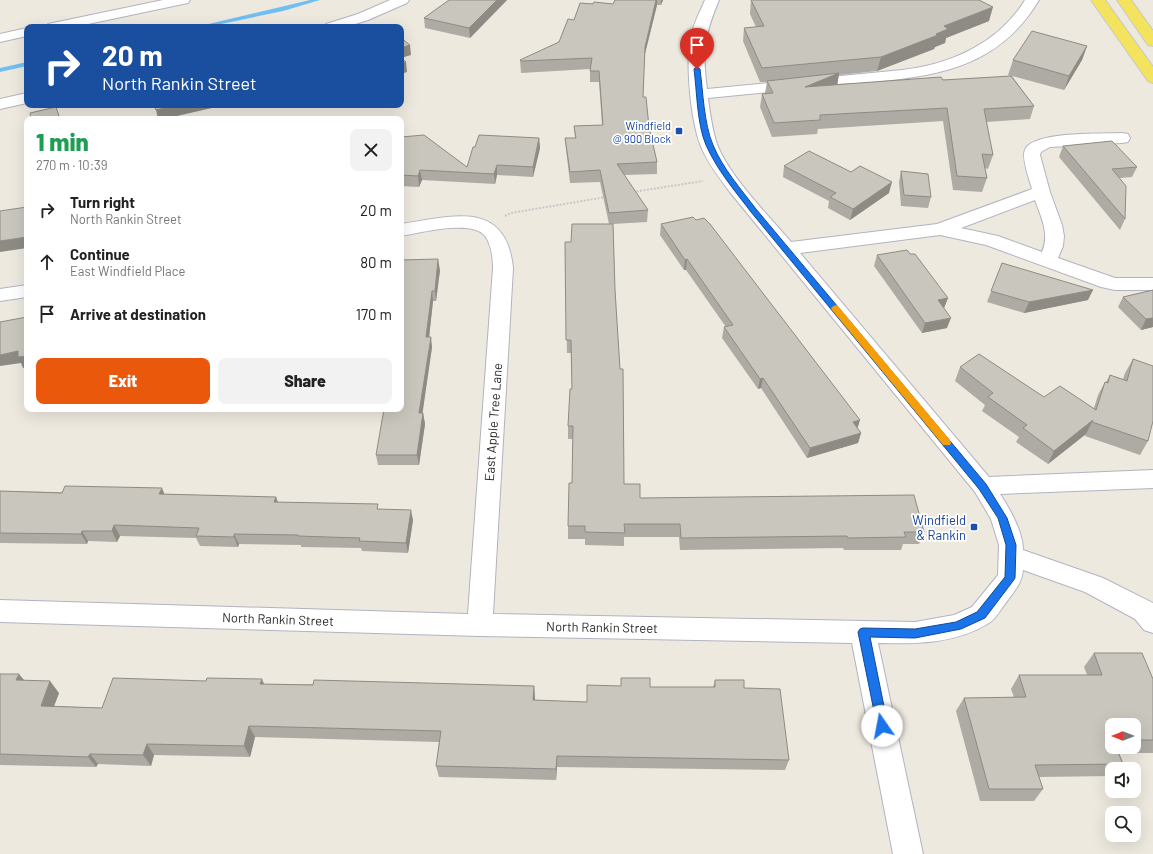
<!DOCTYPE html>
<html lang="en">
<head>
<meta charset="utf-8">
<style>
	:root { --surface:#fff; --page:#f2f2f2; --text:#222; --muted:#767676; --accent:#ea580c }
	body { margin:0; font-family:Barlow,sans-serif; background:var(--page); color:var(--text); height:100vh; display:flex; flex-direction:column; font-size:15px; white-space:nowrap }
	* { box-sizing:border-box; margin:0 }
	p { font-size:13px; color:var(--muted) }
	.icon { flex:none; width:22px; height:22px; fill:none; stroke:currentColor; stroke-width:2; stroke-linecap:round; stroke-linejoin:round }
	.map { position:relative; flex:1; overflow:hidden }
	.drawer { position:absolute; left:24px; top:116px; width:380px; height:296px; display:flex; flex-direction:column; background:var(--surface); border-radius:8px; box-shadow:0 4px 16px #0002 }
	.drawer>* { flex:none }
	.hud { position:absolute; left:24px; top:24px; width:380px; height:84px; border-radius:8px; box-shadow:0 4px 16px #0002; background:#1a4fa0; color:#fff; overflow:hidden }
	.needle { width:26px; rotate:270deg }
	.fabs { position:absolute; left:1105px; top:718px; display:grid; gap:8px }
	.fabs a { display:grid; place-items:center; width:36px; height:36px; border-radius:8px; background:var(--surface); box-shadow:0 4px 16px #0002; font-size:20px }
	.pin { position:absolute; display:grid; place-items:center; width:34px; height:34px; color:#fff; margin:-41px -17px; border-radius:50% 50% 50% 0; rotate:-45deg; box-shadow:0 0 4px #0007 }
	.pin .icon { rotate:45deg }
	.me { position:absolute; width:44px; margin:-22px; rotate:348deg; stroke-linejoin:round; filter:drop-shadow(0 0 3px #0008) }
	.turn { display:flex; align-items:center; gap:14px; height:84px; padding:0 12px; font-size:18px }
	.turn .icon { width:52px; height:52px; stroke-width:2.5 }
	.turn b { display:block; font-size:28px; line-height:34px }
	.round { display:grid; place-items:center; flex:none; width:42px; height:42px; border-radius:8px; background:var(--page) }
	.head { display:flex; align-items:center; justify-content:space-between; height:68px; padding:0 12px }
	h1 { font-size:24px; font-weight:800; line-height:30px; color:#1e9e55 }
	.button { display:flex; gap:8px; margin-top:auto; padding:8px 12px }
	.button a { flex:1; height:46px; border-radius:8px; background:var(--accent); color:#fff; font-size:16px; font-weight:800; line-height:46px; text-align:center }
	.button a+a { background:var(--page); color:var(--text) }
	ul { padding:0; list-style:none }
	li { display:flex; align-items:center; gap:12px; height:52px; padding:0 12px }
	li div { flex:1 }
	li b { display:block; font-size:15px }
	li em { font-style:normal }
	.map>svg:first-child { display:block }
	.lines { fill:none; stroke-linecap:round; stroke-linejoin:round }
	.stream { fill:#70bff2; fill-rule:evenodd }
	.minor-casing { stroke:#b2b3c0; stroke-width:2 }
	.major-casing { stroke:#c8c8c8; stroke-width:2 }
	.path { stroke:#c8c8c8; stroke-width:2; stroke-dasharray:2 1.5; stroke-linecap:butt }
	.minor { fill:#fff; fill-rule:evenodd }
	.major { fill:#f4e45d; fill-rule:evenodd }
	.wall { fill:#adaba3; fill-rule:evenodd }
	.shaded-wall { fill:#8d8b84 }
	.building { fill:#c9c7bd; stroke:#8d8b84 }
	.route { fill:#1a73e8; stroke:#114b97 }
	.slow { fill:#f59e0b }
	.transit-dot { fill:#1a4fb4; stroke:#fff; stroke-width:1.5 }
	.labels { text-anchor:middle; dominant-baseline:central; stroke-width:3.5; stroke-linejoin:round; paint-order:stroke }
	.far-transit-label { font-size:11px; fill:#164399; stroke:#fff; text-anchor:end }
	.street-label { font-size:13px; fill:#2c2c2c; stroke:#fff }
	.transit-label { font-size:13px; fill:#164399; stroke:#fff; text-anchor:end }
</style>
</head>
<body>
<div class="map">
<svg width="1153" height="854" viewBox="0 0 1153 854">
	<rect width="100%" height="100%" fill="#eee9df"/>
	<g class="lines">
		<g class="stream">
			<polygon points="310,0 320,0 283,11 207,27 196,27"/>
			<polygon points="27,62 27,66 0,72 0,68"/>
		</g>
		<g class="minor-casing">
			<g id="minor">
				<polygon points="163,0 190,0 188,3 183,4 74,27 46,27 48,24 53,23"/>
				<polygon points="390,0 409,0 407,3 368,20 346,27 324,27 326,24 358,14"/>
				<path d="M 705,0 L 719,0 C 704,36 702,50 707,89 L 902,70 C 950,65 999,43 1025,0 L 1039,0 C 993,77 920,77 840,85 C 796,89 752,94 708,98 C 710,113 712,129 717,144 C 729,176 769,216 791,242 L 937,224 L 1032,189 C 1030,181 1021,158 1025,150 C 1032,131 1103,134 1122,133 L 1128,134 L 1130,138 L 1128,142 L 1122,143 L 1050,147 L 1041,152 L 1040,155 L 1050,192 L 1062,225 L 1064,236 L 1063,246 L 1058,258 L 1115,278 L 1153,278 L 1153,290 L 1115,290 L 1101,287 L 986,245 L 940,235 L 800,253 L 989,477 L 1153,470 L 1153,488 L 1000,494 C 1010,509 1023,532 1023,550 L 1103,578 L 1153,603 L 1153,633 L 1144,630 L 1135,619 L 1085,592 L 1023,570 C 1022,583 1015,590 1008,600 C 1002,607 996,619 989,623 C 956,644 915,644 878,643 L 923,854 L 893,854 L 852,643 L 480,636 L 0,622 L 0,600 L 468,614 L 493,268 C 493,258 491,244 485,236 C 472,219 420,233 401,236 L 401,224 C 450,217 506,198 513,268 L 493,614 L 915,622 L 954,615 L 972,607 L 998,575 L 999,545 L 991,519 L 975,492 L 729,191 C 719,177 706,161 700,144 C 691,119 685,63 691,37 C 693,24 700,12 705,0 ZM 1035,200 C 1041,217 1050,234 1042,252 L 998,236 L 961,228 Z"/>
				<polygon points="27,28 27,36 0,42 0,34"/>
				<polygon points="27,93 27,103 0,109 0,99"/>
				<polygon points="27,285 27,297 0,301 0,289"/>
			</g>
		</g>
		<g class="major-casing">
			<g id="major">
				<polygon points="1091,0 1105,0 1153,67 1153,83 1148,81"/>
				<polygon points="1117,0 1131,0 1153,31 1153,46 1148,45"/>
			</g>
		</g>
		<g class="path">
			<polyline points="633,192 703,181"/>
			<polyline points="505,216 511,213 606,197"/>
		</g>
		<use href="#minor" class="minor"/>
		<use href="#major" class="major"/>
	</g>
	<g class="wall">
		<polygon points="449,0 507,0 470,38 425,28 424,18"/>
		<polygon points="615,0 663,0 661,5 657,5 644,57 643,97 657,162 657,174 624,175 648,210 647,222 613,224 615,290 624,484 640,498 924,532 919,544 903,544 901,550 844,550 843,548 680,550 679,537 624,537 624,546 585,545 585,539 568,539 568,526 572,483 573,439 568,439 568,426 572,389 571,353 567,353 565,242 571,242 609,224 600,182 570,183 566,149 565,138 575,138 574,126 602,125 599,82 590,82 590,69 521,73 520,60 559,42 574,20 593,4 613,4"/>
		<polygon points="751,0 989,21 946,38 945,43 935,47 934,49 877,71 839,75 837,84 943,80 1011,76 1008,75 1013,60 1087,46 1082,60 1064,90 1012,76 1034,106 1030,119 986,122 993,155 988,169 985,168 987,178 982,192 953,190 943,121 818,129 817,134 772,137 760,107 762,94 765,93 767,82 760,82 743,41 744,28 756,27 750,14"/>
		<polygon points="401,137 467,167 475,147 539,138 540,148 533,177 497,175 495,184 422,180 419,187 401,186"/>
		<polygon points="1063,146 1137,167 1132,177 1120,178 1125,219 1120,230 1059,157"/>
		<polygon points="784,166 889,193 850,220 828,208 829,201 783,177"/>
		<polygon points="901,171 931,197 928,208 901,206 899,182"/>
		<polygon points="661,224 857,428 861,433 858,443 807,458 761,388 758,389 722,338 724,327 726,327 686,270 684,270 660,235"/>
		<polygon points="910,254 948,298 944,308 947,328 922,333 874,266 877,255"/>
		<polygon points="401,260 440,270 436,301 433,301 429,337 432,347 422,413 423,413 425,424 419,465 378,465 376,455 401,409"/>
		<polygon points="1002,263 1088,300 1024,313 987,302"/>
		<polygon points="1153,290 1153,327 1141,330 1118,307 1123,297"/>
		<polygon points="1133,359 1148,441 1140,455 1085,436 1086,434 1048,464 1016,442 1019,437 982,411 985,405 955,381 960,367 1044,397 1094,408 1098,395 1105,382 1106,382 1110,375 1123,379 1125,373"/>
		<polygon points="0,491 165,494 276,497 278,502 379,509 413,520 408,553 362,551 361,548 301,547 301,545 239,544 238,547 200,546 196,538 120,536 117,542 88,541 87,544 0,543"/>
		<path d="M 1094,653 L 1153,679 L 1153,753 L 1119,753 L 1123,764 L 1118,769 L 1112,769 L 1112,776 L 1039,777 L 1043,789 L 1034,801 L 980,801 L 956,711 L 964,698 L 1014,697 L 1011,689 L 1019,675 L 1087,675 L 1084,667 ZM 1112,725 L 1134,725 L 1134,747 L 1112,747 Z"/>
		<polygon points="0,674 24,680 59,693 54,706 102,708 264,684 534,686 535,700 587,702 650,687 713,687 715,680 744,688 789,760 785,770 557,767 556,780 439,777 436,766 439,742 255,737 250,757 154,755 151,766 98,764 96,767 0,765"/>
	</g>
	<g class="shaded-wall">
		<polygon points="497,0 507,0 470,38 469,28"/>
		<polygon points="656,0 657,0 657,5 644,58 645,47"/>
		<polygon points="661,0 663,0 661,5"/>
		<polygon points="993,7 989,21 946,38 945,43 935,47 934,49 877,71 881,57 936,34 944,26"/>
		<polygon points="410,45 411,55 401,58 401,48"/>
		<polygon points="1087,46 1082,60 1064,90 1069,76"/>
		<polygon points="406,62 407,72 401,74 401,64"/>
		<polygon points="839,73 837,87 805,87"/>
		<polygon points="178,105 225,105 164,119 158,119 156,110"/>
		<polygon points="539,138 540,148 533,177 533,167"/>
		<polygon points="497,165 497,175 495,184 494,174"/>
		<polygon points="420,170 422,180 419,187 418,176"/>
		<polygon points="892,182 889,193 850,220 853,209"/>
		<polygon points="27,237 27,248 0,252 0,241"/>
		<polygon points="438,259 440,270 436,301 435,291"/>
		<polygon points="687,259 686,270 684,270 685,260"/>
		<polygon points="1093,290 1088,300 1024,313 1029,302"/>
		<polygon points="432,291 433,301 428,347 426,337"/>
		<polygon points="948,298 944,308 938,300"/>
		<polygon points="951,318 947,328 922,333 925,323"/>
		<polygon points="1153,318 1153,327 1141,330 1146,319"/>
		<polygon points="431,337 432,347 421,424 419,413"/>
		<polygon points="18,351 27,356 27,367 23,368 21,363 0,366 0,355"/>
		<polygon points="763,378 761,388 758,389 760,379"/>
		<polygon points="423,413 425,424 419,465 417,455"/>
		<polygon points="860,420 857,430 853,422"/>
		<polygon points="1093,420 1086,434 1048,464 1054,451"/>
		<polygon points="861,433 858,443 807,458 810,448"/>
		<polygon points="162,488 166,498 159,494"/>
		<polygon points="276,497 279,507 274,502"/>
		<polygon points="411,510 413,520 408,553 406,543"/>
		<polygon points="114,525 120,536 117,542 112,531"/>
		<polygon points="82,531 88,541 87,544 81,534"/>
		<polygon points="234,534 239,544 238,547 234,537"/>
		<polygon points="19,674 29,686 16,680"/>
		<polygon points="262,679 267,691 260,684"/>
		<polygon points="50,681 59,693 50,717 41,706"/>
		<polygon points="534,686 535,698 534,712 533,700"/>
		<polygon points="249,726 255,737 250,757 244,746"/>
		<polygon points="147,744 154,755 151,766 143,755"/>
		<polygon points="90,754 98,764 96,767 88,757"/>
		<polygon points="557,756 557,767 556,780 556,769"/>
	</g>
	<g class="building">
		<polygon points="449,0 497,0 469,28 424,18"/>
		<polygon points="615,0 656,0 645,47 643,97 646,97 649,127 657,162 617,164 648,210 609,213 600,170 570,172 565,138 576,138 574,126 603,125 599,71 590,71 592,58 521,61 520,60 559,42 568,19 574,20 580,3 593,4 594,2 613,4"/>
		<polygon points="751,0 979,0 993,7 944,26 948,29 936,34 938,35 881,57 762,68 744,28 764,26"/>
		<polygon points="1032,31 1087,46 1069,76 1013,60"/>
		<polygon points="401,38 410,45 401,48"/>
		<polygon points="401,58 406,62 401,64"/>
		<polygon points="839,73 805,87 941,77 943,80 1011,76 1034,106 984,109 993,155 982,154 987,178 957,176 947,108 820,115 820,120 774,123 762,94 773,93 767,81"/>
		<polygon points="154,105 178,105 156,110"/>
		<polygon points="56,107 60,119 31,119 30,113"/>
		<polygon points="424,135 467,167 473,147 475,147 479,135 539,138 533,167 497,165 494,174 420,170 418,176 401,175 401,137"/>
		<polygon points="1112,141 1137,167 1112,169 1126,186 1125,219 1063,146"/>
		<polygon points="809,151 851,172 860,166 892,182 853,209 830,197 836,193 784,166"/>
		<polygon points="901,171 928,174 931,197 904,195"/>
		<polygon points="27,207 27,237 0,241 0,211"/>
		<polygon points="693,217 696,220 704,218 710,224 860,420 853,422 861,433 810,448 763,378 760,379 724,327 733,325 687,259 685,260 661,224"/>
		<polygon points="572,224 613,224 615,290 620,369 623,369 624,484 640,484 640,498 914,495 924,532 904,532 906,537 848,538 847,536 681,538 680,524 624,524 625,533 585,532 585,526 568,526 569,483 572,483 573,426 568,426 570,389 572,389 571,340 566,340 565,242 571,242"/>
		<polygon points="907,250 910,254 915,254 948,298 938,300 951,318 925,323 877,255"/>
		<polygon points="438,259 435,291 432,291 426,337 431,337 419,413 423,413 417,455 376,455 384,409 401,409 401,260"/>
		<polygon points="1002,263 1093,290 1029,302 991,291"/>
		<polygon points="1153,290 1153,318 1146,319 1123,297"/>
		<polygon points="27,317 27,356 18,357 18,351 0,355 0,322"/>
		<polygon points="979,354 1044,397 1060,386 1096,410 1105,382 1108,383 1110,375 1127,381 1133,359 1153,366 1153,421 1148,441 1092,422 1093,420 1054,451 1023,428 1027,425 988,397 993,393 960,367"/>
		<polygon points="65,486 162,488 159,494 276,497 274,502 378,504 377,509 411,510 406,543 359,541 360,538 298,536 298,535 234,534 234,537 196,536 199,528 114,525 112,531 82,531 81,534 0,533 0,491 62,493"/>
		<polygon points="1094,653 1142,653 1153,679 1153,740 1134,740 1134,725 1112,725 1112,747 1116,747 1123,764 1035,765 1043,789 989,789 964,698 1026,697 1019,675 1102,675"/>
		<polygon points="0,674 19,674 16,680 50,681 41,706 102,708 113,678 206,681 207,678 262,679 260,684 313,685 314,680 534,686 533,700 587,702 587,685 621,686 621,678 650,678 650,687 715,687 715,680 744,680 744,688 780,689 789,760 557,756 556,769 436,766 441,731 249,726 244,746 147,744 143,755 90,754 88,757 0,754"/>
	</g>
	<path class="route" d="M 697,67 L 700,69 C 703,92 704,124 713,145 C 723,169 741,189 756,209 L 986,484 L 1007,518 L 1016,545 L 1015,578 L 1013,581 L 985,618 L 961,629 L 915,638 L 870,637 L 888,726 L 886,730 L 882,731 L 878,730 L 877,726 L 858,632 L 860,629 L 863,628 L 915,629 L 956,622 L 977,612 L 1005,577 L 1006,545 L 998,518 L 979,489 L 751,212 C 735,191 717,170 706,145 C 697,124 697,92 694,69 Z"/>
	<polygon class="slow" points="835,305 838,306 950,440 951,443 950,445 943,445 832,310 831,308"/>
	<g class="transit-dot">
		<rect x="675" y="127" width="8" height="8" rx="2"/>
		<rect x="970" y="523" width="8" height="8" rx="2"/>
	</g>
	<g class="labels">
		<g class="far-transit-label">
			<text x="671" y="125">Windfield<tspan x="671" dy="13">@ 900 Block</tspan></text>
		</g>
		<g class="street-label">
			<text transform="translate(493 422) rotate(-86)">East Apple Tree Lane</text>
			<text transform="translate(278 619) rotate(2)">North Rankin Street</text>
			<text transform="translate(602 627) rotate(1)">North Rankin Street</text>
		</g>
		<g class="transit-label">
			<text x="966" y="520">Windfield<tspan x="966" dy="15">&amp; Rankin</tspan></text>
		</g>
	</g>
</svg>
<div class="fabs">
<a><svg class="needle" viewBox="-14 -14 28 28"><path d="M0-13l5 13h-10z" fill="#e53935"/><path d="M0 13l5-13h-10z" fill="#767676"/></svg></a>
<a><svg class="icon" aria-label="sound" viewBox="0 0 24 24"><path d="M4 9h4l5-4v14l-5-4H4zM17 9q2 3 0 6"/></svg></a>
<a><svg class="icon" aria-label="search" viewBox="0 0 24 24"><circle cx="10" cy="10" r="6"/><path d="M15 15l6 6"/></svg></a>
</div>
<div class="pin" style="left:697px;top:69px;background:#d93025"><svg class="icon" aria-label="arrive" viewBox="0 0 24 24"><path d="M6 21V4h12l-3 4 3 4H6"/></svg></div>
<svg class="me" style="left:882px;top:726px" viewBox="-20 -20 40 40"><circle r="19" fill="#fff"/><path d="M0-13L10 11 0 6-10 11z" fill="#1a73e8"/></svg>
<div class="hud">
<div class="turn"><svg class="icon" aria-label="right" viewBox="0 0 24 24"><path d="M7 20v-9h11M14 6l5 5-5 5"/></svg><div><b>20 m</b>North Rankin Street</div></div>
</div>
<section class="drawer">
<div class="head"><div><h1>1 min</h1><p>270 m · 10:39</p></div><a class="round"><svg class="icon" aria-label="close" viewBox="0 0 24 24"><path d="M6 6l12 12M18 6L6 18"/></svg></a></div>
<ul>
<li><svg class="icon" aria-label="right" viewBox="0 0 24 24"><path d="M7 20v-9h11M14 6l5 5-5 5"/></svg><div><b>Turn right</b><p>North Rankin Street</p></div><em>20 m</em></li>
<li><svg class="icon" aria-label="ahead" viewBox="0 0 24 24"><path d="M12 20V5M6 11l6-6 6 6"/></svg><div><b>Continue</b><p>East Windfield Place</p></div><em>80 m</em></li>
<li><svg class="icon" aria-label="arrive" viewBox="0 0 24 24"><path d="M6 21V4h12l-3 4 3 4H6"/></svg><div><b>Arrive at destination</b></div><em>170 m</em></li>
</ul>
<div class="button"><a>Exit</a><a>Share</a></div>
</section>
</div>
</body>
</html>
